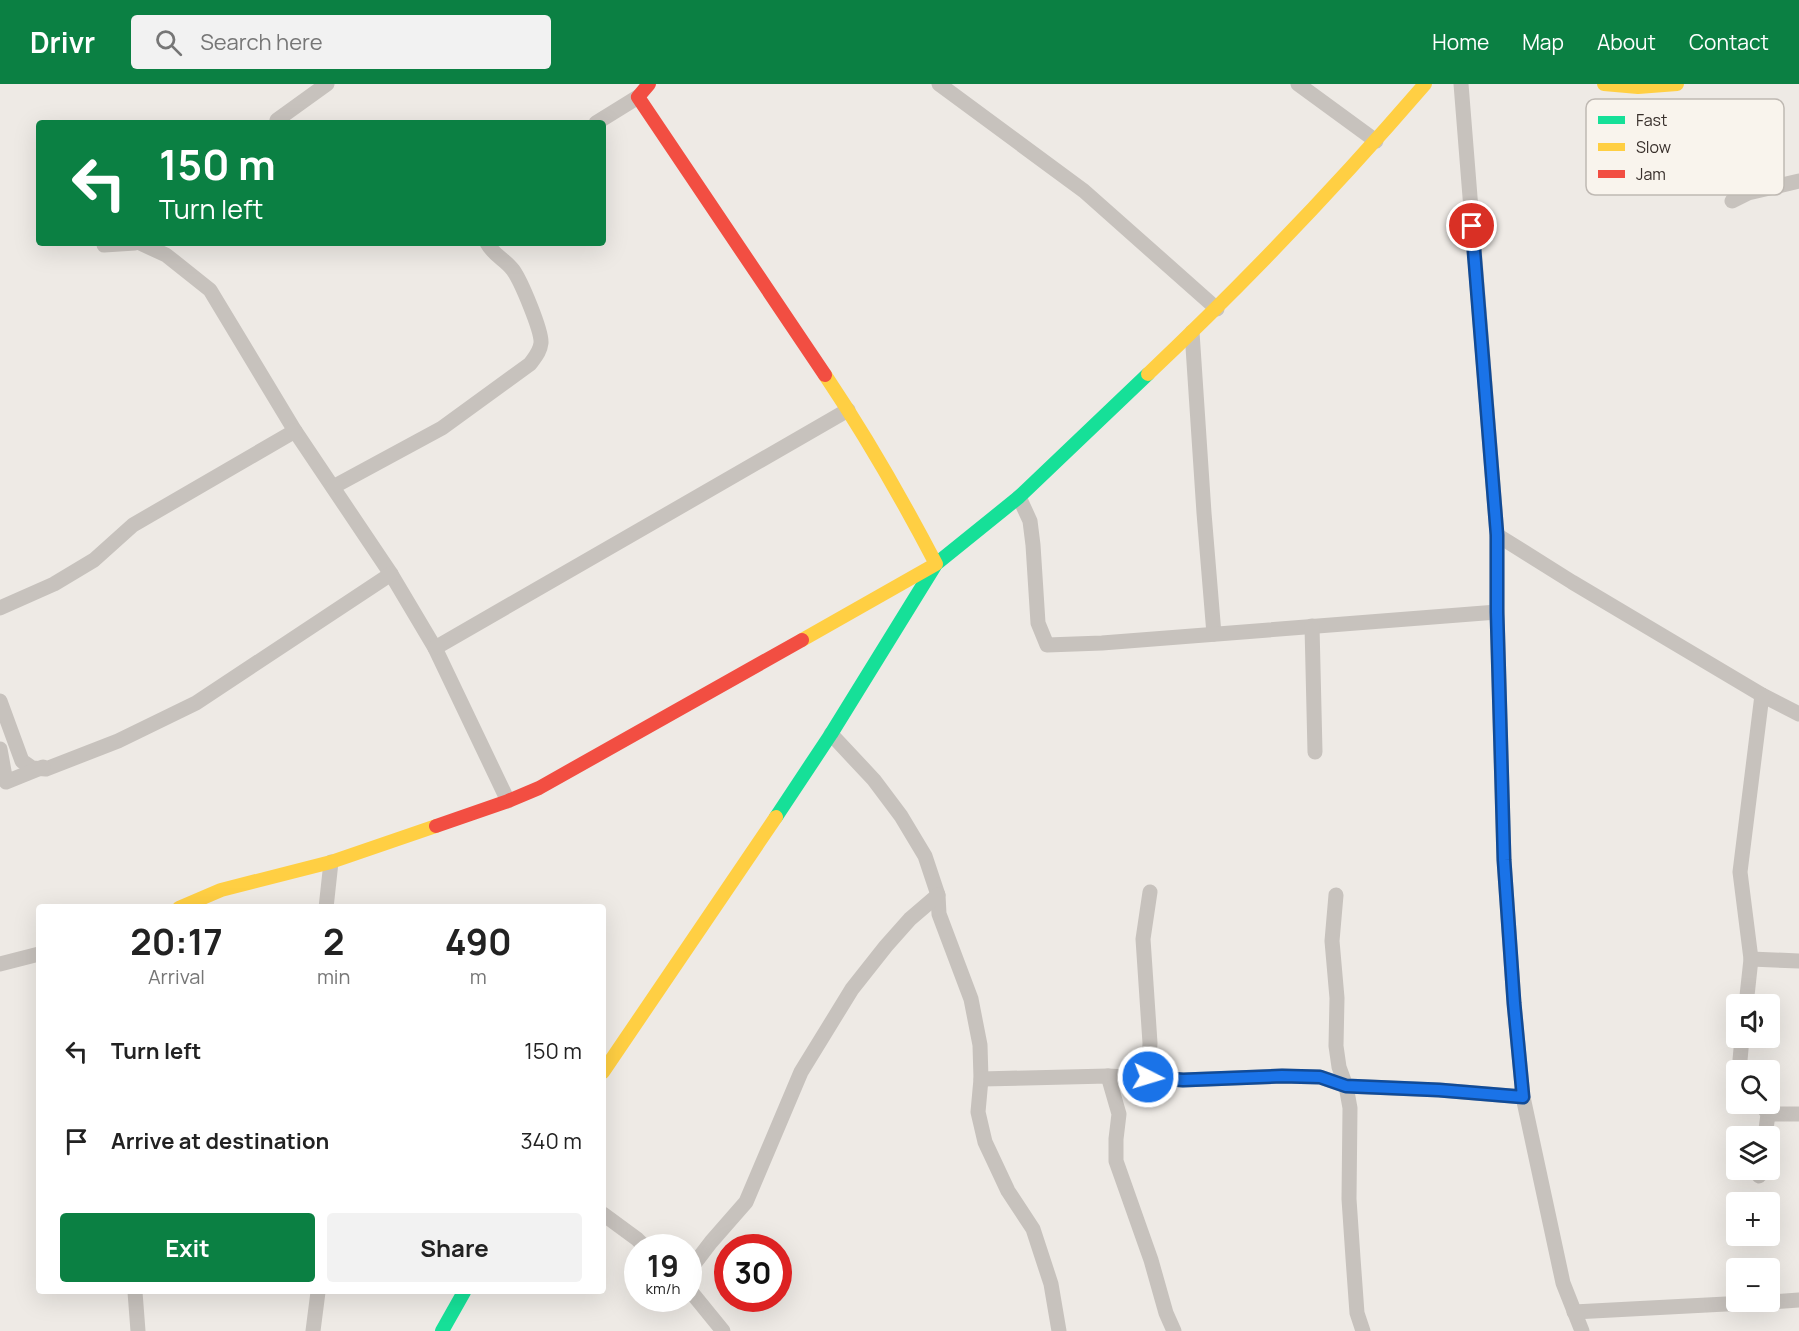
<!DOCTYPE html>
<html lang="en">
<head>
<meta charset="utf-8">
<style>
	:root { --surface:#fff; --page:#f2f2f2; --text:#222; --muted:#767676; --accent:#0b8043 }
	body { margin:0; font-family:Manrope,sans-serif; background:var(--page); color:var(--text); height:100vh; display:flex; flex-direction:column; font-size:22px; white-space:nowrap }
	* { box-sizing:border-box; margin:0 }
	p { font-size:20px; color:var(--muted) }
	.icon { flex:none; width:33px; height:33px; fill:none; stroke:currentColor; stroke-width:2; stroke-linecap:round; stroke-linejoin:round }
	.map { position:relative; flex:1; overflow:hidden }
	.drawer { position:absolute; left:36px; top:820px; width:570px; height:390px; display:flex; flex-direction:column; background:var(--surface); border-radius:6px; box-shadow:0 6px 24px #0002 }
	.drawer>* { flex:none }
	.banner { position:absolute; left:36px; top:36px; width:570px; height:126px; border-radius:6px; box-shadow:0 6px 24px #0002; background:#0b8043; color:#fff; overflow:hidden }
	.controls { position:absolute; left:1726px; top:910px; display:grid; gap:12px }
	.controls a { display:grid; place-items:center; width:54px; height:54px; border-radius:6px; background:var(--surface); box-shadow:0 6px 24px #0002; font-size:30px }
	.speed { position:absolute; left:624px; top:1150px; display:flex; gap:12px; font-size:30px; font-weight:700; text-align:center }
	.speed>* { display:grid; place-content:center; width:78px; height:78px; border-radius:50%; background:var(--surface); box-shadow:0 6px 24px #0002; line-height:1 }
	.speed small { font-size:15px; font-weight:400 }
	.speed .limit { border:9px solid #d22; background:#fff; color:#111 }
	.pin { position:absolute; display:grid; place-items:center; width:51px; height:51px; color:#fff; margin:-26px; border:3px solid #fff; border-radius:50%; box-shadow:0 2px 6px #0007 }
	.me { position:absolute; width:66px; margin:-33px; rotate:95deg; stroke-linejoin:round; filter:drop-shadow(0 0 4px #0008) }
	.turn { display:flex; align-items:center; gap:21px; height:126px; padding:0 24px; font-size:27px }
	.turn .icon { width:78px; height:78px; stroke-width:2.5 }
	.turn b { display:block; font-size:42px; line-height:51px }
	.eta { display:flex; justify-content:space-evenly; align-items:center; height:102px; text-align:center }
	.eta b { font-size:36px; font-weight:700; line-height:42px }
	.action { display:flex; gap:12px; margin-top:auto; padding:12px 24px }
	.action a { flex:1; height:69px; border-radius:6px; background:var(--accent); color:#fff; font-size:24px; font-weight:700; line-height:69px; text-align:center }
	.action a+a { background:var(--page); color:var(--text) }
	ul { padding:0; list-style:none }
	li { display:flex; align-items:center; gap:18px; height:90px; padding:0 24px }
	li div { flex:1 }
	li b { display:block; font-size:22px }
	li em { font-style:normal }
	header { display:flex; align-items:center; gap:36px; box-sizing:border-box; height:84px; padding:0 30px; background:var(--accent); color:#fff }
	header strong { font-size:28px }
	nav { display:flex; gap:33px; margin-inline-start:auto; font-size:21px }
	.search { width:420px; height:54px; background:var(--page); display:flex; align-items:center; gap:15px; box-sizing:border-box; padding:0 21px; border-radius:6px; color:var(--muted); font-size:22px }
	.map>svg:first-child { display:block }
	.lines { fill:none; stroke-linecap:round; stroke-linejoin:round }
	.street { stroke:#c7c2bd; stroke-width:15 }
	.fast { stroke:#16e098; stroke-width:14 }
	.slow { stroke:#ffcf43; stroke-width:14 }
	.jam { stroke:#f24e42; stroke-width:14 }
	.route-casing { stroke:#114b97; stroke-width:15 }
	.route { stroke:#1a73e8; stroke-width:10 }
	.key { fill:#f9f4ed; stroke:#bfb9b3; stroke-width:1.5 }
	.key-label { font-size:16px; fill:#382f2b }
</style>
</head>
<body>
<header>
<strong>Drivr</strong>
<div class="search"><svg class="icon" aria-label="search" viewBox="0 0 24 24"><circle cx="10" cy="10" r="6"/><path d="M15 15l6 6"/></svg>Search here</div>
<nav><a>Home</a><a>Map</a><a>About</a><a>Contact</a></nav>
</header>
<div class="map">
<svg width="1799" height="1247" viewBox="0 0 1799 1247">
	<rect width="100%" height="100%" fill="#eeeae5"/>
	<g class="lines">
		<g class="street">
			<polyline points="939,0 1084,107 1217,225"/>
			<polyline points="1298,0 1376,57"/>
			<polyline points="1461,0 1497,451 1497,528 1504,776 1514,919 1523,1013 1563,1199 1582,1247"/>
			<polyline points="277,36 327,0"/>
			<polyline points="596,39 638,13"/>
			<polyline points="1732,117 1748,109 1799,97"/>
			<polyline points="140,159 166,171 210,206 295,347 391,490 435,564 508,717"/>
			<polyline points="104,161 135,159"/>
			<polyline points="1192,248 1204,429 1214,550"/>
			<path d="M 333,403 L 442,344 L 530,280 C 535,273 540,268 541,259 C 542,247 521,197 513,186 C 505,175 494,172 487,159"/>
			<polyline points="1019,413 1030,437 1033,461 1038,539 1047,561 1102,559 1497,528"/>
			<polyline points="1497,451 1572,498 1762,611 1799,630"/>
			<polyline points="0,524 54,500 94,476 133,441 295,347"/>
			<polyline points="1312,542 1315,668"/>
			<polyline points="435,564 848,326"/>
			<polyline points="0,617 22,677 32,684 46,685 118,657 196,619 391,490"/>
			<polyline points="831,650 874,696 901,732 925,772 938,811 939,830 971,915 980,961 981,995 978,1028 985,1058 1008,1107 1033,1145 1051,1200 1059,1247"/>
			<polyline points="0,665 6,698 43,683"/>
			<polyline points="1336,811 1332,857 1337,914 1336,962 1339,983 1346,1002 1350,1024 1349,1115 1353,1174 1357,1229 1363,1247"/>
			<polyline points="326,824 331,778"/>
			<polyline points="1751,875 1799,877"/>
			<polyline points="0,880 39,870"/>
			<polyline points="1746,921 1751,875 1740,788 1762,611"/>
			<polyline points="1739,987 1742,954"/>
			<polyline points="1108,992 1119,1030 1116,1055 1116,1077 1151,1176 1166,1229 1174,1247"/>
			<polyline points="1148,993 1150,959 1143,855 1150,808"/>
			<polyline points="981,995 1108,992 1183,996 1283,992 1320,993 1346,1002 1439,1006 1523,1013"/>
			<polyline points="1761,1020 1768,1030 1765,1053"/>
			<polyline points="1768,1030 1799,1030"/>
			<polyline points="1759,1092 1760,1086"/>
			<polyline points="603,1130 637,1155 646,1164"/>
			<polyline points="688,1188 711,1158 746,1118 801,988 852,905 886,862 910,835 938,811"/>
			<polyline points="688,1204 723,1247"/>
			<polyline points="135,1208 138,1247"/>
			<polyline points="1770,1218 1799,1216"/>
			<polyline points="1574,1228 1764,1218"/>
			<polyline points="313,1247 318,1208"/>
		</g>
		<g class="fast">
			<polyline points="776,733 831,650 936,480 1019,413 1148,290"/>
			<polyline points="442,1247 464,1208"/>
		</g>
		<g class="slow">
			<polyline points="1604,0 1638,3 1677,0"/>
			<path d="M 1148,290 C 1245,198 1338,101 1425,0"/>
			<path d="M 802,556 L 936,480 C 902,415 866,352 825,291"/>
			<polyline points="179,824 221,806 331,778 436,742"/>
			<polyline points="603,988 776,733"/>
		</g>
		<g class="jam">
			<polyline points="649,0 638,13 825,291"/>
			<polyline points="436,742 508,717 539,704 802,556"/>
		</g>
	</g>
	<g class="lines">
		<g class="route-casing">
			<polyline id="route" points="1148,993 1183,996 1282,992 1320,993 1346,1002 1439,1006 1523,1013 1514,919 1504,776 1497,528 1497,451 1472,142"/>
		</g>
		<use href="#route" class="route"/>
	</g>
	<rect x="1586" y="15" width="198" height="96" rx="9" class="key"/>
	<rect x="1598" y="32" width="27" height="8" fill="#16e098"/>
	<rect x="1598" y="59" width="27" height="8" fill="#ffcf43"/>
	<rect x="1598" y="86" width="27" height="8" fill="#f24e42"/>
	<g class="key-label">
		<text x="1636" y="42">Fast</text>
		<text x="1636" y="69">Slow</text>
		<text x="1636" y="96">Jam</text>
	</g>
</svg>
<div class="controls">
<a><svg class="icon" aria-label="sound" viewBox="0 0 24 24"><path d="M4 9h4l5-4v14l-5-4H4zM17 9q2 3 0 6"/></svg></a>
<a><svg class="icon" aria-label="search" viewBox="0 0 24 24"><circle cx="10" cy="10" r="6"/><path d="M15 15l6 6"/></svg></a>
<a><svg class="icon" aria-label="layers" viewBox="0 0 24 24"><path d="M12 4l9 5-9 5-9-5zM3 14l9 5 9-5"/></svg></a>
<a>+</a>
<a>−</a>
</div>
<div class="speed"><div>19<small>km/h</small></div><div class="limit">30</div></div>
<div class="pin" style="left:1472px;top:142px;background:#d93025"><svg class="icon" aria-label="arrive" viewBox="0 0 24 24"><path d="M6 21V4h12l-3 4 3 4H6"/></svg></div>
<svg class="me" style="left:1148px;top:993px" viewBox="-20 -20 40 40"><circle r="17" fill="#1a73e8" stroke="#fff" stroke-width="3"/><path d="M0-11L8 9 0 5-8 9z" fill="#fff"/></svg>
<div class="banner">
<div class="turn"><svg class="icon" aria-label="left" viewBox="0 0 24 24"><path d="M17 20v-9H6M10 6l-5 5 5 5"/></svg><div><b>150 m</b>Turn left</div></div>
</div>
<section class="drawer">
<div class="eta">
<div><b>20:17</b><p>Arrival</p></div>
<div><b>2</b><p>min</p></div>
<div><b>490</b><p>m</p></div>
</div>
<ul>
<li><svg class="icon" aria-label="left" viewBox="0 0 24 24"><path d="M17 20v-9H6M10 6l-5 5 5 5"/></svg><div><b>Turn left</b></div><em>150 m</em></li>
<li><svg class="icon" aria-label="arrive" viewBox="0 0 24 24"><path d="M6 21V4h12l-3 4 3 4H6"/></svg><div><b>Arrive at destination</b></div><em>340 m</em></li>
</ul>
<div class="action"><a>Exit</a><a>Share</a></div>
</section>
</div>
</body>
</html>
